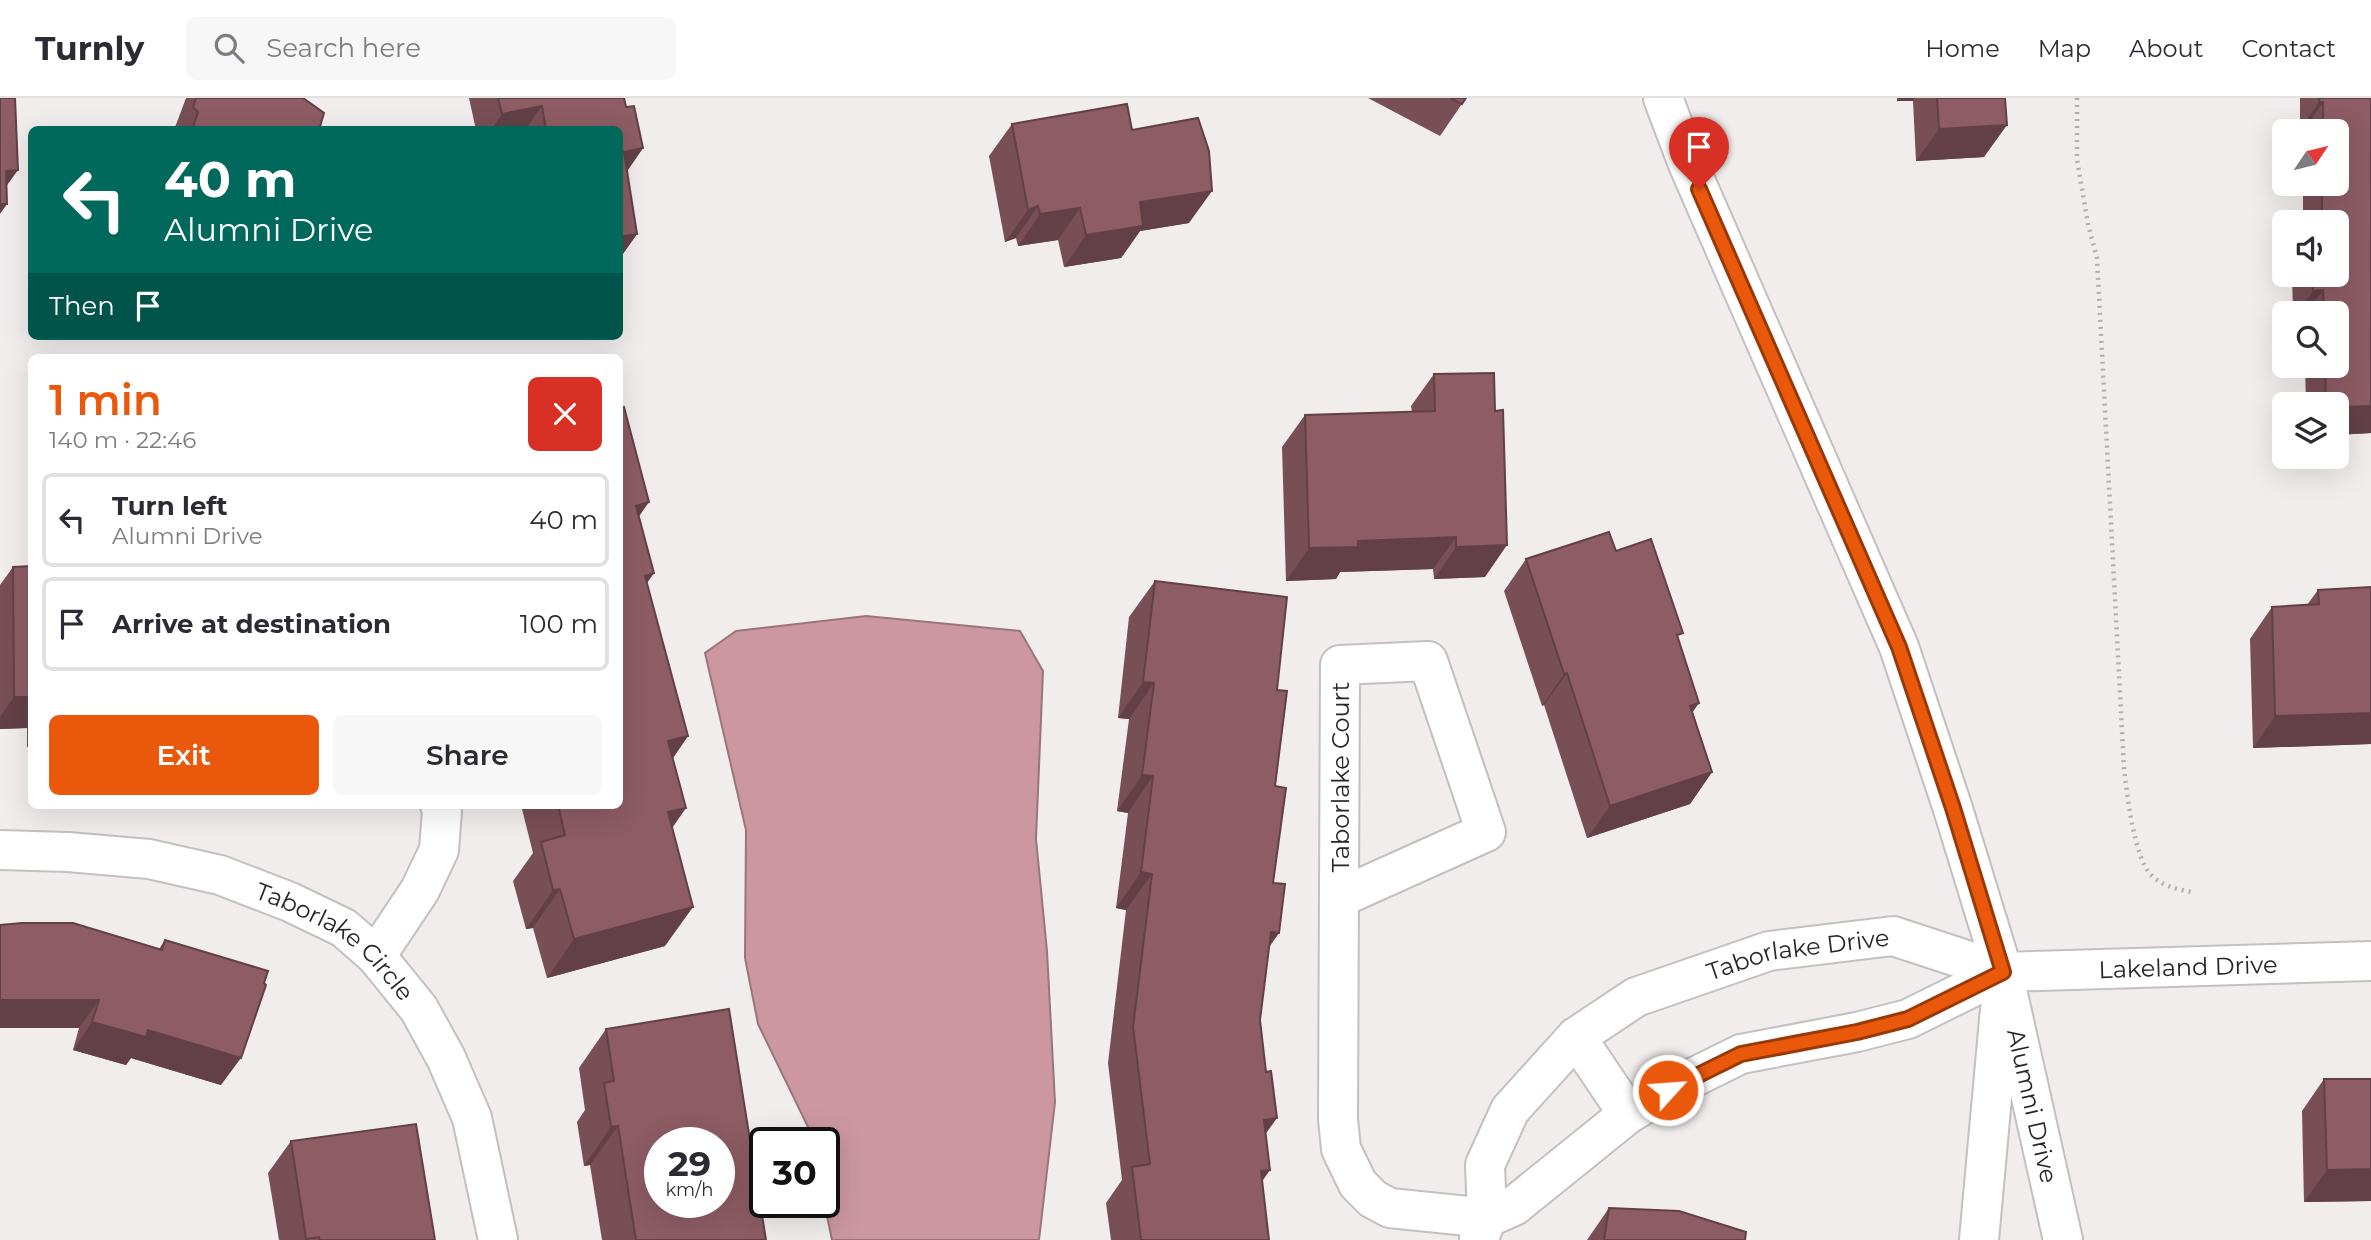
<!DOCTYPE html>
<html lang="en">
<head>
<meta charset="utf-8">
<style>
	:root { --surface:#fff; --page:#f7f7f7; --text:#2b2b33; --muted:#7c7c81; --line:#e1e1e2; --accent:#ea580c }
	body { margin:0; font-family:Montserrat,sans-serif; background:var(--page); color:var(--text); height:100vh; display:flex; flex-direction:column; font-size:26px; white-space:nowrap }
	* { box-sizing:border-box; margin:0 }
	p { font-size:23px; color:var(--muted) }
	.icon { flex:none; width:38px; height:38px; fill:none; stroke:currentColor; stroke-width:2; stroke-linecap:round; stroke-linejoin:round }
	.map { position:relative; flex:1; overflow:hidden }
	.details { position:absolute; left:28px; top:256px; width:595px; height:455px; display:flex; flex-direction:column; background:var(--surface); border-radius:10px; box-shadow:0 7px 28px #0002 }
	.details>* { flex:none }
	.top-card { position:absolute; left:28px; top:28px; width:595px; height:214px; border-radius:10px; box-shadow:0 7px 28px #0002; background:#00695c; color:#fff; overflow:hidden }
	.needle { width:46px; rotate:55deg }
	.tools { position:absolute; left:2272px; top:21px; display:grid; gap:14px }
	.tools a { display:grid; place-items:center; width:77px; height:77px; border-radius:10px; background:var(--surface); box-shadow:0 7px 28px #0002; font-size:35px }
	.speed { position:absolute; left:644px; top:1029px; display:flex; gap:14px; font-size:35px; font-weight:700; text-align:center }
	.speed>* { display:grid; place-content:center; width:91px; height:91px; border-radius:50%; background:var(--surface); box-shadow:0 7px 28px #0002; line-height:1 }
	.speed small { font-size:18px; font-weight:400 }
	.speed .limit { border:4px solid #111; border-radius:10px; background:#fff; color:#111 }
	.pin { position:absolute; display:grid; place-items:center; width:60px; height:60px; color:#fff; margin:-72px -30px; border-radius:50% 50% 50% 0; rotate:-45deg; box-shadow:0 0 7px #0007 }
	.pin .icon { rotate:45deg }
	.me { position:absolute; width:77px; margin:-38px; rotate:64deg; stroke-linejoin:round; filter:drop-shadow(0 0 5px #0008) }
	.turn { display:flex; align-items:center; gap:24px; height:147px; padding:0 21px; font-size:32px }
	.turn .icon { width:91px; height:91px; stroke-width:2.5 }
	.turn b { display:block; font-size:49px; line-height:60px }
	.then { display:flex; align-items:center; height:66px; padding:0 21px; background:#0003; gap:14px; font-size:26px }
	.round { display:grid; place-items:center; flex:none; width:74px; height:74px; border-radius:10px; background:var(--page) }
	.headline { display:flex; align-items:center; justify-content:space-between; height:119px; padding:0 21px }
	h1 { font-size:42px; font-weight:600; line-height:52px; color:var(--accent) }
	.primary-button { display:flex; gap:14px; margin-top:auto; padding:14px 21px }
	.primary-button a { flex:1; height:80px; border-radius:10px; background:var(--accent); color:#fff; font-size:28px; font-weight:600; line-height:80px; text-align:center }
	.primary-button a+a { background:var(--page); color:var(--text) }
	ul { padding:0; list-style:none }
	li { display:flex; align-items:center; gap:21px; height:94px; margin:0 14px 10px; padding:0 7px; border:4px solid var(--line); border-radius:10px }
	li div { flex:1 }
	li b { display:block; font-size:26px }
	li em { font-style:normal }
	header { display:flex; align-items:center; gap:42px; box-sizing:border-box; height:98px; padding:0 35px; background:var(--surface); border-bottom:2px solid var(--line) }
	header strong { font-size:33px }
	nav { display:flex; gap:38px; margin-inline-start:auto; font-size:24px }
	.search { width:490px; height:63px; background:var(--page); display:flex; align-items:center; gap:18px; box-sizing:border-box; padding:0 24px; border-radius:10px; color:var(--muted); font-size:26px }
	.map>svg:first-child { display:block }
	.water { fill:#cc97a0; stroke:#9a757b; stroke-width:2 }
	.lines { fill:none; stroke-linecap:round; stroke-linejoin:round }
	.minor-casing { stroke:#c4bfc0; stroke-width:42 }
	.major-casing { stroke:#c4bfc0; stroke-width:42 }
	.path { stroke:#b3afaf; stroke-width:4.5; stroke-dasharray:2 5; stroke-linecap:butt }
	.minor { stroke:#fff; stroke-width:38 }
	.major { stroke:#fff; stroke-width:38 }
	.wall { fill:#794f57 }
	.shaded-wall { fill:#634047 }
	.building { fill:#8d5c65; stroke:#634047; stroke-width:2; fill-rule:evenodd }
	.route-casing { stroke:#983908; stroke-width:18 }
	.route { stroke:#ea580c; stroke-width:12 }
	.labels { text-anchor:middle; dominant-baseline:central; stroke-width:7; stroke-linejoin:round; paint-order:stroke }
	.street-label { font-size:24px; fill:#272525; stroke:#fff }
</style>
</head>
<body>
<header>
<strong>Turnly</strong>
<div class="search"><svg class="icon" aria-label="search" viewBox="0 0 24 24"><circle cx="10" cy="10" r="6"/><path d="M15 15l6 6"/></svg>Search here</div>
<nav><a>Home</a><a>Map</a><a>About</a><a>Contact</a></nav>
</header>
<div class="map">
<svg width="2371" height="1142" viewBox="0 0 2371 1142">
	<rect width="100%" height="100%" fill="#f1eded"/>
	<polygon class="water" points="866,518 1020,533 1043,573 1036,741 1047,853 1055,1004 1039,1142 832,1142 824,1104 824,1045 812,1045 809,1031 758,926 745,860 746,732 705,555 736,533"/>
	<g class="lines">
		<g class="minor-casing">
			<g id="minor">
				<path id="s1" d="M 0,752 L 68,754 L 149,761 L 220,777 L 290,804 L 344,830 L 376,858 L 419,911 L 446,960 L 472,1020 L 498,1142"/>
				<polyline points="1339,800 1486,734 1428,563 1340,567 1338,1021 1341,1051 1358,1086 1373,1101 1390,1110 1487,1120 1514,1108 1628,1016 1668,992 1741,956 1857,934 1908,921 2003,874"/>
				<polyline points="376,858 420,792 439,752 442,713 440,707"/>
				<polyline points="1576,939 1628,1016"/>
				<path id="s2" d="M 1479,1140 L 1487,1120 L 1485,1067 L 1510,1012 L 1576,939 L 1636,899 L 1769,853 L 1893,838 L 2003,874 L 2371,863"/>
			</g>
		</g>
		<g class="major-casing">
			<g id="major">
				<path id="s3" d="M 1663,0 L 1688,66 L 1899,549 L 1953,711 L 2003,874 L 2063,1142"/>
				<polyline points="1979,1142 2000,911"/>
			</g>
		</g>
		<path class="path" d="M 2077,0 L 2077,62 L 2088,126 L 2097,160 L 2124,671 C 2127,696 2134,759 2151,777 C 2162,788 2176,791 2191,794"/>
		<use href="#minor" class="minor"/>
		<use href="#major" class="major"/>
	</g>
	<g class="wall">
		<polygon points="186,0 303,0 319,32 174,32"/>
		<polygon points="469,0 624,0 626,9 643,50 627,73 637,136 620,160 620,32 476,32"/>
		<polygon points="1368,0 1466,0 1440,38"/>
		<polygon points="1897,0 2005,0 1984,59 1916,63 1913,3 1897,3"/>
		<polygon points="2300,0 2371,0 2371,335 2336,337 2336,306 2306,306 2305,268 2336,268 2336,215 2293,215 2292,177 2336,177 2336,124 2303,124 2303,86 2336,86 2336,33 2300,32"/>
		<polygon points="1012,26 1132,32 1189,125 1140,133 1121,160 1064,169 1058,142 1018,148 1016,140 1005,144 989,58"/>
		<polygon points="1434,276 1485,479 1434,481 1433,471 1340,474 1336,481 1286,483 1282,349 1305,317 1412,314 1411,308"/>
		<polygon points="639,418 647,485 688,638 673,660 672,729 665,848 547,880 533,830 526,831 513,783 533,755 522,711 525,707 620,707"/>
		<polygon points="1616,453 1678,542 1693,614 1712,674 1690,706 1587,740 1544,607 1542,608 1504,493 1526,461"/>
		<polygon points="32,468 32,649 27,649 27,630 0,631 0,487 13,469"/>
		<polygon points="1155,483 1277,592 1273,785 1269,849 1260,922 1266,1035 1262,1084 1269,1142 1111,1142 1106,1105 1122,1082 1108,965 1126,812 1116,810 1128,715 1117,713 1129,621 1118,620 1129,519"/>
		<polygon points="2371,489 2371,646 2253,650 2250,541 2272,509 2307,507 2318,492"/>
		<polygon points="165,842 221,987 131,960 126,967 73,952 79,930 0,930 159,851"/>
		<polygon points="606,931 766,1142 602,1142 590,1067 584,1068 577,1024 585,1012 579,970"/>
		<polygon points="2324,981 2371,981 2371,1103 2304,1104 2302,1013"/>
		<polygon points="291,1043 435,1142 279,1142 268,1075"/>
		<polygon points="1609,1110 1745,1142 1587,1142"/>
	</g>
	<g class="shaded-wall">
		<polygon points="1899,0 1915,0 1913,3 1897,3"/>
		<polygon points="2319,4 2323,4 2304,32 2300,32"/>
		<polygon points="542,8 525,32 491,32 502,16"/>
		<polygon points="2007,27 1984,59 1916,63 1939,31"/>
		<polygon points="643,50 621,82 624,54"/>
		<polygon points="18,72 0,97 6,73"/>
		<polygon points="1212,93 1189,125 1140,133 1121,160 1064,169 1086,137 1140,104"/>
		<polygon points="0,106 7,106 0,116"/>
		<polygon points="1038,108 1016,140 1005,144 1028,112"/>
		<polygon points="1080,110 1058,142 1018,148 1040,116"/>
		<polygon points="637,136 620,160 620,139"/>
		<polygon points="2323,192 2307,215 2297,215 2313,193"/>
		<polygon points="2371,308 2371,335 2336,337 2336,309"/>
		<polygon points="649,404 622,443 636,408"/>
		<polygon points="1456,439 1433,471 1340,474 1336,481 1286,483 1309,450 1358,443"/>
		<polygon points="1507,447 1485,479 1434,481 1456,449"/>
		<polygon points="654,475 627,514 645,478"/>
		<polygon points="1567,575 1544,607 1542,608 1564,576"/>
		<polygon points="1143,584 1154,585 1129,621 1118,620"/>
		<polygon points="14,599 32,599 32,623 27,630 0,631 0,619"/>
		<polygon points="1699,605 1677,637 1690,608"/>
		<polygon points="2371,615 2371,646 2253,650 2275,618"/>
		<polygon points="688,638 661,677 668,643"/>
		<polygon points="32,643 32,649 27,649"/>
		<polygon points="1712,674 1690,706 1587,740 1610,708"/>
		<polygon points="1142,677 1153,678 1128,715 1117,713"/>
		<polygon points="686,710 659,749 668,714"/>
		<polygon points="1141,774 1152,776 1126,812 1116,810"/>
		<polygon points="560,791 533,830 526,831 553,792"/>
		<polygon points="693,809 665,848 547,880 574,841"/>
		<polygon points="1271,834 1279,835 1254,871"/>
		<polygon points="0,902 99,902 79,930 0,930"/>
		<polygon points="92,924 148,932 241,960 221,987 131,960 126,967 73,952"/>
		<polygon points="1277,1020 1251,1056 1264,1022"/>
		<polygon points="618,1028 590,1067 584,1068 611,1029"/>
		<polygon points="2371,1071 2371,1103 2304,1104 2327,1072"/>
		<polygon points="1270,1072 1245,1108 1261,1073"/>
	</g>
	<g class="building">
		<polygon points="0,0 15,0 18,72 6,73 7,106 0,106"/>
		<polygon points="196,0 303,0 324,15 319,32 192,32 198,14 193,9"/>
		<polygon points="498,0 624,0 626,9 634,8 643,50 624,54 637,136 620,139 620,32 546,32 542,8 502,16"/>
		<polygon points="1450,0 1466,0 1462,6"/>
		<polygon points="1937,0 2005,0 2007,27 1939,31"/>
		<polygon points="2319,0 2371,0 2371,308 2336,309 2336,306 2326,306 2325,268 2336,268 2336,215 2324,215 2323,192 2313,193 2313,177 2336,177 2336,124 2311,124 2311,123 2322,123 2322,86 2336,86 2336,33 2323,33 2323,4 2319,4"/>
		<polygon points="1127,6 1132,32 1198,20 1209,53 1212,93 1140,104 1143,128 1086,137 1080,110 1040,116 1038,108 1028,112 1012,26"/>
		<polygon points="1494,275 1495,313 1503,312 1507,447 1456,449 1456,439 1358,443 1358,449 1309,450 1305,317 1435,313 1434,276"/>
		<polygon points="624,309 649,404 636,408 654,475 645,478 688,638 668,643 686,710 668,714 693,809 574,841 560,791 553,792 541,744 565,737 558,707 620,707 620,310"/>
		<polygon points="1609,434 1616,453 1651,441 1683,535 1677,537 1699,605 1690,608 1712,674 1610,708 1567,575 1564,576 1526,461"/>
		<polygon points="32,468 32,599 14,599 13,469"/>
		<polygon points="1155,483 1287,499 1277,592 1287,593 1275,688 1286,690 1273,785 1285,786 1279,835 1271,834 1260,922 1266,974 1271,973 1277,1020 1264,1022 1270,1072 1261,1073 1269,1142 1141,1142 1132,1069 1150,1066 1133,929 1152,776 1141,774 1153,678 1142,677 1154,585 1143,584"/>
		<polygon points="2371,489 2371,615 2275,618 2272,509 2319,506 2318,492"/>
		<polygon points="22,825 73,825 162,852 165,842 268,873 264,885 266,887 241,960 148,932 146,939 92,924 99,902 0,902 0,827"/>
		<path d="M 729,911 L 766,1142 L 636,1142 L 618,1028 L 611,1029 L 604,985 L 614,983 L 606,931 ZM 660,1045 L 719,1045 L 719,1104 L 660,1104 Z"/>
		<polygon points="2324,981 2371,981 2371,1071 2327,1072"/>
		<polygon points="416,1026 435,1142 320,1142 319,1139 306,1141 291,1043"/>
		<polygon points="1609,1110 1679,1113 1746,1134 1745,1142 1604,1142"/>
	</g>
	<g class="lines">
		<g class="route-casing">
			<polyline id="route" points="1668,992 1741,956 1857,934 1908,921 2003,874 1953,710 1899,549 1699,91"/>
		</g>
		<use href="#route" class="route"/>
	</g>
	<g class="labels">
		<g class="street-label">
			<text transform="translate(1340 679) rotate(-90)">Taborlake Court</text>
			<text stroke="none"><textPath href="#s1" startOffset="357">Taborlake Circle</textPath></text>
			<text stroke="none"><textPath href="#s2" startOffset="474">Taborlake Drive</textPath></text>
			<text stroke="none"><textPath href="#s2" startOffset="872">Lakeland Drive</textPath></text>
			<text stroke="none"><textPath href="#s3" startOffset="1076">Alumni Drive</textPath></text>
		</g>
	</g>
</svg>
<div class="tools">
<a><svg class="needle" viewBox="-14 -14 28 28"><path d="M0-13l5 13h-10z" fill="#e53935"/><path d="M0 13l5-13h-10z" fill="#7c7c81"/></svg></a>
<a><svg class="icon" aria-label="sound" viewBox="0 0 24 24"><path d="M4 9h4l5-4v14l-5-4H4zM17 9q2 3 0 6"/></svg></a>
<a><svg class="icon" aria-label="search" viewBox="0 0 24 24"><circle cx="10" cy="10" r="6"/><path d="M15 15l6 6"/></svg></a>
<a><svg class="icon" aria-label="layers" viewBox="0 0 24 24"><path d="M12 4l9 5-9 5-9-5zM3 14l9 5 9-5"/></svg></a>
</div>
<div class="speed"><div>29<small>km/h</small></div><div class="limit">30</div></div>
<div class="pin" style="left:1699px;top:91px;background:#d93025"><svg class="icon" aria-label="arrive" viewBox="0 0 24 24"><path d="M6 21V4h12l-3 4 3 4H6"/></svg></div>
<svg class="me" style="left:1668px;top:992px" viewBox="-20 -20 40 40"><circle r="17" fill="#ea580c" stroke="#fff" stroke-width="3"/><path d="M0-11L8 9 0 5-8 9z" fill="#fff"/></svg>
<div class="top-card">
<div class="turn"><svg class="icon" aria-label="left" viewBox="0 0 24 24"><path d="M17 20v-9H6M10 6l-5 5 5 5"/></svg><div><b>40 m</b>Alumni Drive</div></div>
<div class="then">Then<svg class="icon" aria-label="arrive" viewBox="0 0 24 24"><path d="M6 21V4h12l-3 4 3 4H6"/></svg></div>
</div>
<section class="details">
<div class="headline"><div><h1>1 min</h1><p>140 m · 22:46</p></div><a class="round" style="background:#d93025;color:#fff"><svg class="icon" aria-label="close" viewBox="0 0 24 24"><path d="M6 6l12 12M18 6L6 18"/></svg></a></div>
<ul>
<li><svg class="icon" aria-label="left" viewBox="0 0 24 24"><path d="M17 20v-9H6M10 6l-5 5 5 5"/></svg><div><b>Turn left</b><p>Alumni Drive</p></div><em>40 m</em></li>
<li><svg class="icon" aria-label="arrive" viewBox="0 0 24 24"><path d="M6 21V4h12l-3 4 3 4H6"/></svg><div><b>Arrive at destination</b></div><em>100 m</em></li>
</ul>
<div class="primary-button"><a>Exit</a><a>Share</a></div>
</section>
</div>
</body>
</html>
